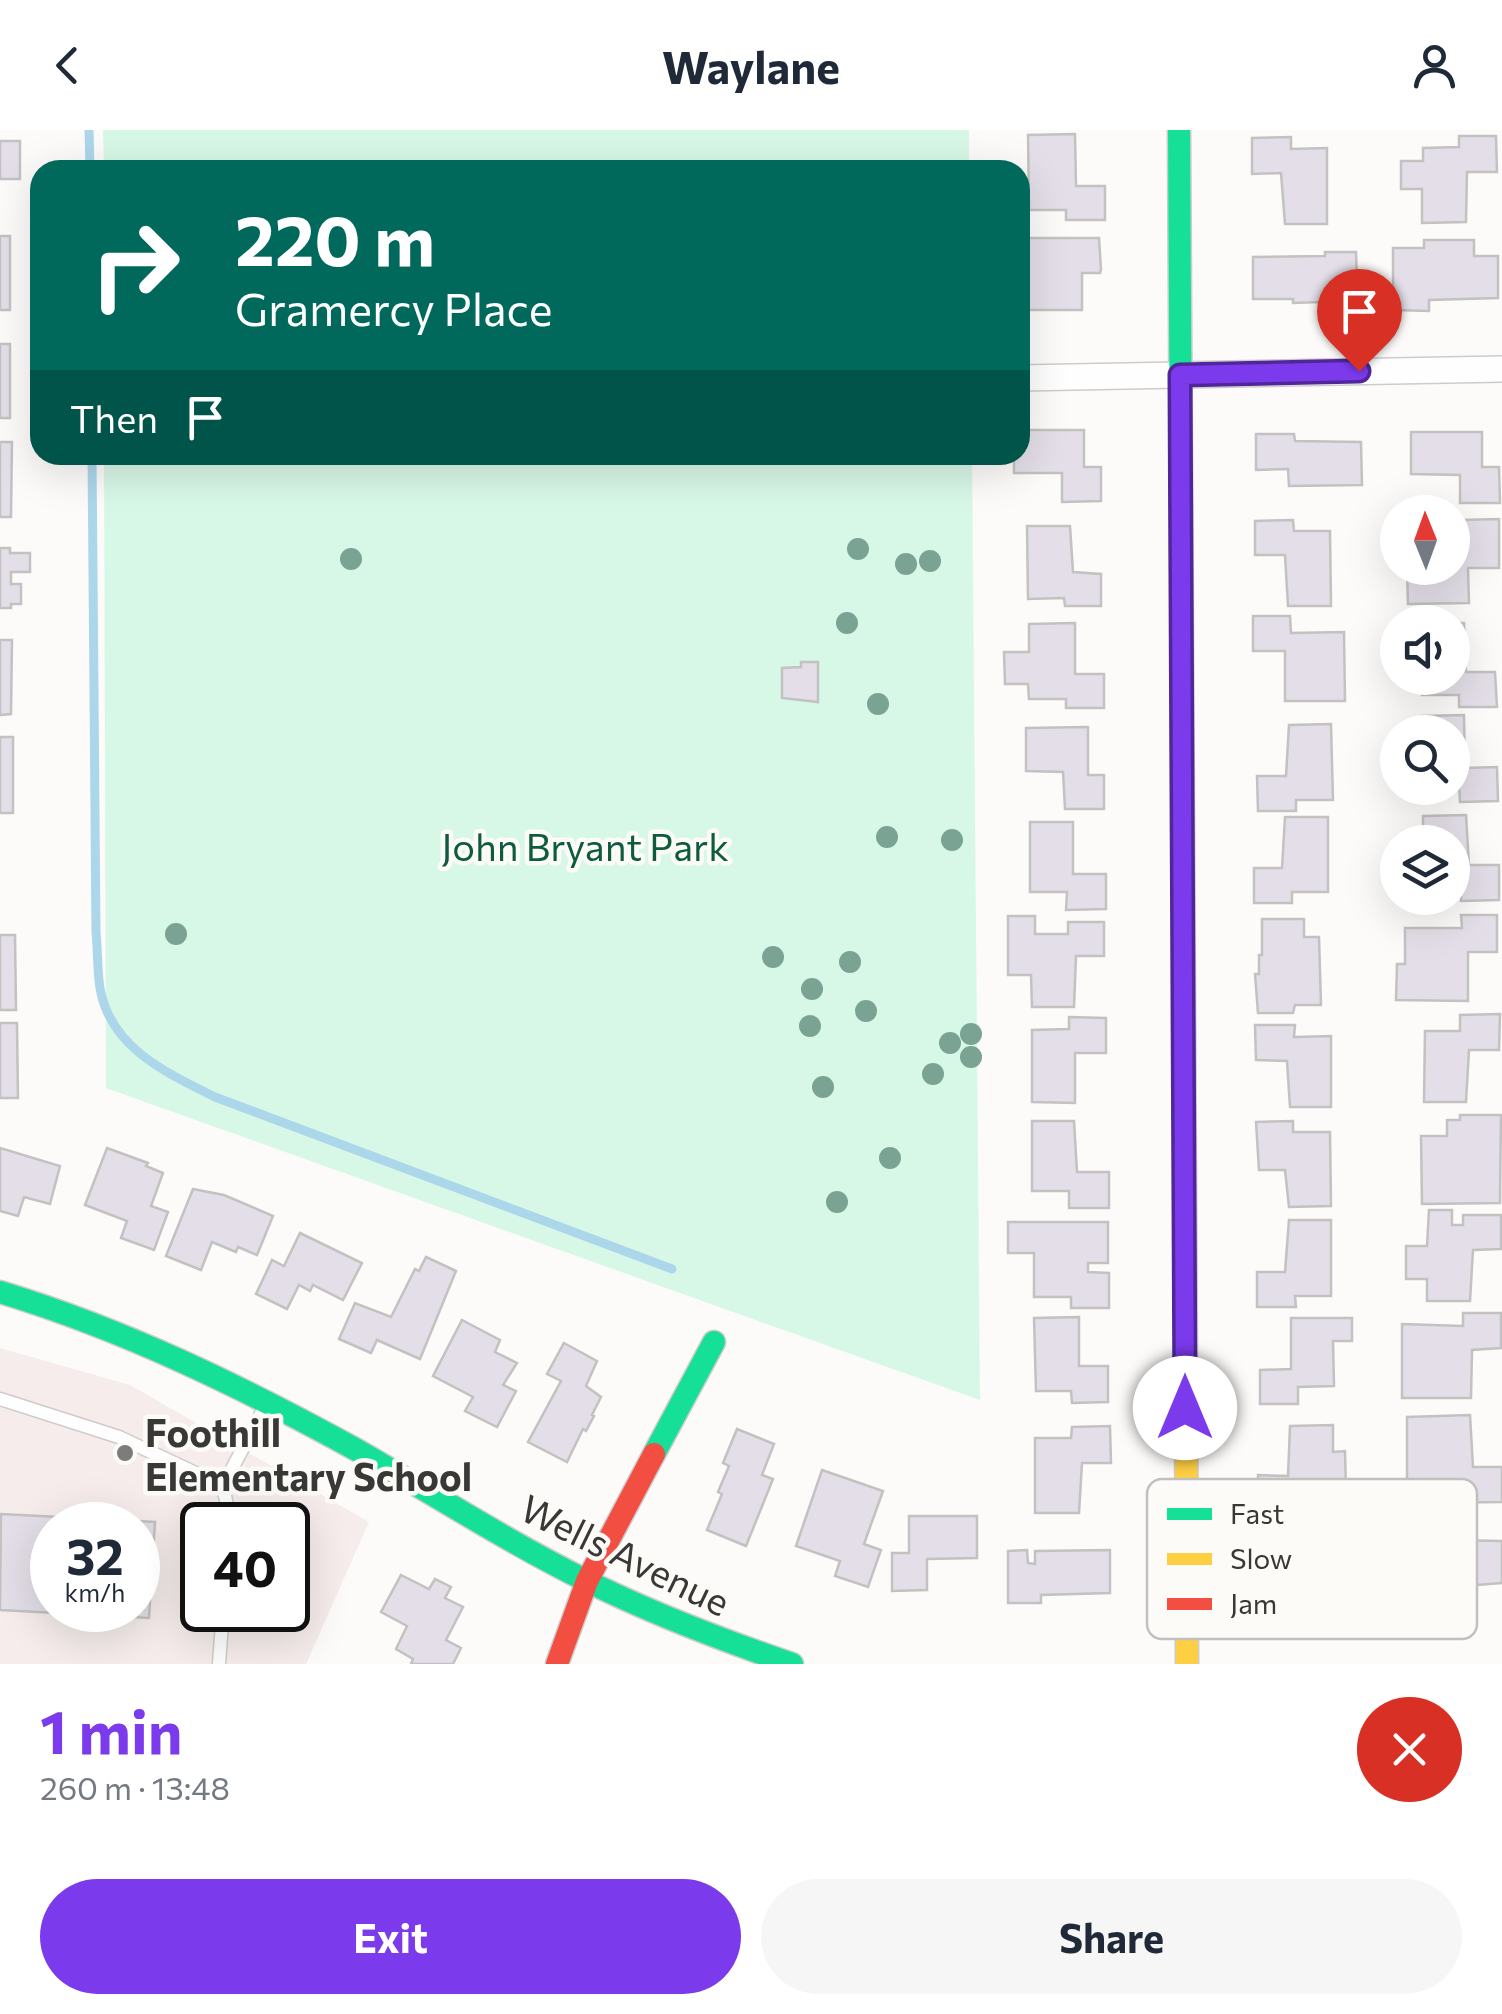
<!DOCTYPE html>
<html lang="en">
<head>
<meta charset="utf-8">
<style>
	:root { --surface:#fff; --page:#f6f6f7; --text:#1f2937; --muted:#747a83; --accent:#7c3aed }
	body { margin:0; font-family:Commissioner,sans-serif; background:var(--page); color:var(--text); height:100vh; display:flex; flex-direction:column; font-size:38px; white-space:nowrap }
	* { box-sizing:border-box; margin:0 }
	p { font-size:32px; color:var(--muted) }
	.icon { flex:none; width:55px; height:55px; fill:none; stroke:currentColor; stroke-width:2; stroke-linecap:round; stroke-linejoin:round }
	.map { position:relative; height:1534px; overflow:hidden }
	.drawer { display:flex; flex-direction:column; background:var(--surface); flex:1 }
	.drawer>* { flex:none }
	.guide { position:absolute; left:30px; top:30px; width:1000px; height:305px; border-radius:30px; box-shadow:0 10px 40px #0002; background:#00695c; color:#fff; overflow:hidden }
	.needle { width:65px; rotate:359deg }
	.tools { position:absolute; left:1380px; top:365px; display:grid; gap:20px }
	.tools a { display:grid; place-items:center; width:90px; height:90px; border-radius:50%; background:var(--surface); box-shadow:0 10px 40px #0002; font-size:50px }
	.speed { position:absolute; left:30px; top:1372px; display:flex; gap:20px; font-size:50px; font-weight:700; text-align:center }
	.speed>* { display:grid; place-content:center; width:130px; height:130px; border-radius:50%; background:var(--surface); box-shadow:0 10px 40px #0002; line-height:1 }
	.speed small { font-size:25px; font-weight:400 }
	.speed .limit { border:5px solid #111; border-radius:15px; background:#fff; color:#111 }
	.pin { position:absolute; display:grid; place-items:center; width:85px; height:85px; color:#fff; margin:-102px -42px; border-radius:50% 50% 50% 0; rotate:-45deg; box-shadow:0 0 10px #0007 }
	.pin .icon { rotate:45deg }
	.me { position:absolute; width:110px; margin:-55px; rotate:0deg; stroke-linejoin:round; filter:drop-shadow(0 0 8px #0008) }
	.turn { display:flex; align-items:center; gap:35px; height:210px; padding:0 40px; font-size:45px }
	.turn .icon { width:130px; height:130px; stroke-width:2.5 }
	.turn b { display:block; font-size:70px; line-height:85px }
	.then { display:flex; align-items:center; height:95px; padding:0 40px; background:#0003; gap:20px; font-size:38px }
	.round { display:grid; place-items:center; flex:none; width:105px; height:105px; border-radius:52px; background:var(--page) }
	.headline { display:flex; align-items:center; justify-content:space-between; height:170px; padding:0 40px }
	h1 { font-size:60px; font-weight:700; line-height:75px; color:var(--accent) }
	.primary-button { display:flex; gap:20px; margin-top:auto; padding:20px 40px }
	.primary-button a { flex:1; height:115px; border-radius:60px; background:var(--accent); color:#fff; font-size:40px; font-weight:700; line-height:115px; text-align:center }
	.primary-button a+a { background:var(--page); color:var(--text) }
	header { display:flex; justify-content:space-between; align-items:center; height:130px; padding:0 40px; background:var(--surface); font-size:45px; font-weight:700 }
	.map>svg:first-child { display:block }
	.education { fill:#f5eceb; fill-rule:evenodd }
	.green { fill:#d7f7e7 }
	.lines { fill:none; stroke-linecap:round; stroke-linejoin:round }
	.stream { stroke:#acd6ea; stroke-width:9 }
	.building { fill:#e3dee7; stroke:#c2c2c1; stroke-width:2.5; fill-rule:evenodd }
	.lane-casing { stroke:#cdccca; stroke-width:15 }
	.street-casing { stroke:#cdccca; stroke-width:28 }
	.fast-casing { stroke:#cdccca; stroke-width:25 }
	.slow-casing { stroke:#cdccca; stroke-width:25 }
	.jam-casing { stroke:#cdccca; stroke-width:25 }
	.lane { stroke:#fffefe; stroke-width:12 }
	.street { stroke:#fffefe; stroke-width:25 }
	.fast { stroke:#16e098; stroke-width:22 }
	.slow { stroke:#ffcf43; stroke-width:22 }
	.jam { stroke:#f24e42; stroke-width:22 }
	.tree { fill:#7aa393 }
	.route-casing { stroke:#51269a; stroke-width:25 }
	.route { stroke:#7c3aed; stroke-width:18 }
	.poi-dot { fill:#7d7c7b; stroke:#fdfbf8; stroke-width:4 }
	.labels { text-anchor:middle; dominant-baseline:central; stroke-width:9; stroke-linejoin:round; paint-order:stroke }
	.park-label { font-size:38px; fill:#0f5b40; stroke:#fdfbf8 }
	.poi-label { font-size:38px; font-weight:bold; fill:#383837; stroke:#fdfbf8; text-anchor:start }
	.street-label { font-size:38px; fill:#383837; stroke:#fdfbf8 }
	.key { fill:#fdfbf8; stroke:#c2c0be; stroke-width:2.5 }
	.key-label { font-size:28px; fill:#383837 }
</style>
</head>
<body>
<header><svg class="icon" aria-label="back" viewBox="0 0 24 24"><path d="M15 5l-7 7 7 7"/></svg>Waylane<svg class="icon" aria-label="person" viewBox="0 0 24 24"><circle cx="12" cy="8" r="4"/><path d="M4 21q1-7 8-7t8 7"/></svg></header>
<div class="map">
<svg width="1502" height="1534" viewBox="0 0 1502 1534">
	<rect width="100%" height="100%" fill="#fcfbf9"/>
	<path class="education" d="M 0,1218 L 130,1255 L 369,1392 L 306,1534 L 0,1534 ZM 52,1395 L 138,1395 L 138,1480 L 52,1480 ZM 202,1395 L 288,1395 L 288,1480 L 202,1480 Z"/>
	<g class="green">
		<polygon points="103,0 969,0 969,40 104,40"/>
		<polygon points="104,325 972,325 980,1270 106,958"/>
	</g>
	<g class="lines">
		<g class="stream">
			<polyline points="89,0 90,40"/>
			<path d="M 92,325 L 96,803 C 98,821 97,840 100,858 C 110,918 167,943 215,967 L 672,1139"/>
		</g>
	</g>
	<g class="building">
		<polygon points="1075,4 1076,56 1105,56 1105,90 1066,90 1066,80 1029,80 1028,5"/>
		<polygon points="1459,6 1496,6 1497,42 1467,42 1466,92 1422,93 1422,59 1401,59 1401,31 1423,31 1423,18 1459,17"/>
		<polygon points="1291,7 1291,19 1327,18 1327,94 1285,94 1281,43 1252,44 1252,8"/>
		<rect x="0" y="11" width="20" height="38"/>
		<rect x="0" y="106" width="10" height="74"/>
		<polygon points="1021,108 1099,108 1101,139 1100,143 1082,143 1082,180 1020,180"/>
		<polygon points="1424,110 1474,110 1474,126 1498,126 1498,168 1429,170 1429,181 1393,180 1393,118 1424,118"/>
		<polygon points="1325,122 1356,122 1358,180 1323,180 1322,172 1293,173 1293,169 1253,169 1253,127 1325,126"/>
		<rect x="0" y="214" width="10" height="74"/>
		<polygon points="1020,300 1084,300 1084,337 1101,337 1101,371 1062,372 1062,343 1014,343 1014,325 1020,325"/>
		<polygon points="1411,302 1482,302 1482,337 1499,337 1500,373 1460,373 1460,345 1411,344"/>
		<polygon points="1256,304 1294,304 1295,311 1361,312 1362,355 1289,356 1288,339 1256,340"/>
		<polygon points="0,312 12,312 11,387 0,387"/>
		<polygon points="1499,389 1499,438 1468,438 1469,473 1408,474 1407,438 1452,438 1452,400 1463,400 1462,390"/>
		<polygon points="1293,390 1294,401 1330,401 1331,476 1288,476 1285,425 1255,425 1255,391"/>
		<polygon points="1027,396 1070,396 1073,442 1101,444 1101,476 1065,476 1064,468 1028,469"/>
		<polygon points="0,418 10,418 10,423 30,423 30,442 11,442 11,454 21,454 21,474 11,474 11,478 0,478"/>
		<polygon points="1253,486 1290,486 1291,503 1344,502 1345,571 1285,571 1285,521 1253,521"/>
		<polygon points="1075,493 1075,544 1104,544 1104,578 1066,578 1066,569 1029,569 1028,554 1005,554 1004,522 1029,522 1029,494"/>
		<polygon points="1452,493 1464,493 1466,542 1495,542 1497,577 1459,577 1459,565 1422,565 1422,548 1452,548"/>
		<polygon points="0,510 12,510 11,584 0,585"/>
		<polygon points="801,532 818,532 818,572 782,568 782,538 801,537"/>
		<polygon points="1464,585 1465,638 1497,637 1498,671 1460,672 1459,655 1452,655 1452,602 1422,602 1422,586"/>
		<polygon points="1331,594 1333,670 1296,670 1296,681 1258,681 1257,646 1286,646 1289,595"/>
		<polygon points="1088,597 1088,645 1104,645 1104,679 1065,679 1063,642 1026,641 1026,598"/>
		<rect x="0" y="607" width="13" height="76"/>
		<polygon points="1466,685 1469,735 1499,735 1499,770 1461,771 1461,760 1452,760 1452,712 1423,712 1423,686"/>
		<polygon points="1285,687 1328,687 1328,762 1292,762 1292,773 1254,773 1254,738 1282,738"/>
		<polygon points="1030,692 1073,692 1073,744 1106,744 1106,779 1066,780 1067,762 1030,762"/>
		<polygon points="1461,785 1497,785 1497,822 1468,822 1468,871 1396,870 1397,834 1405,834 1405,798 1462,798"/>
		<polygon points="1008,786 1035,786 1035,804 1068,804 1068,792 1104,792 1104,826 1076,826 1074,877 1032,877 1031,845 1008,845"/>
		<polygon points="1262,789 1304,789 1304,807 1319,807 1321,875 1295,875 1293,883 1258,883 1255,844 1259,844 1259,825 1262,825"/>
		<polygon points="0,805 15,805 16,880 0,880"/>
		<polygon points="1500,884 1499,920 1469,920 1466,972 1424,972 1425,901 1460,901 1460,885"/>
		<polygon points="1069,887 1106,888 1106,923 1075,923 1075,973 1032,972 1032,900 1069,899"/>
		<polygon points="0,893 17,893 18,968 0,968"/>
		<polygon points="1255,895 1295,895 1294,907 1331,906 1331,977 1290,977 1287,931 1256,930"/>
		<polygon points="1460,985 1501,985 1500,1073 1422,1074 1421,1006 1447,1006 1447,990 1460,990"/>
		<polygon points="1032,991 1074,991 1077,1042 1109,1042 1109,1078 1069,1078 1069,1061 1032,1061"/>
		<polygon points="1293,991 1293,1002 1330,1002 1331,1076 1289,1077 1285,1040 1259,1040 1256,992"/>
		<polygon points="0,1018 60,1036 50,1074 24,1067 18,1086 0,1081"/>
		<polygon points="107,1018 148,1033 146,1036 163,1043 151,1076 168,1082 154,1120 121,1108 127,1091 85,1075"/>
		<polygon points="193,1059 224,1065 273,1086 257,1125 238,1117 236,1122 212,1112 201,1140 166,1126"/>
		<polygon points="1429,1080 1452,1080 1452,1095 1463,1095 1463,1085 1501,1085 1501,1119 1473,1120 1470,1171 1427,1171 1427,1149 1406,1149 1406,1116 1427,1116"/>
		<polygon points="1289,1090 1331,1090 1331,1166 1295,1166 1296,1177 1257,1177 1257,1142 1285,1142"/>
		<polygon points="1008,1092 1108,1092 1108,1133 1088,1133 1088,1142 1109,1143 1109,1178 1071,1178 1071,1167 1034,1167 1034,1123 1008,1123"/>
		<polygon points="300,1103 362,1133 343,1170 313,1155 310,1161 299,1155 287,1179 256,1164 272,1130 284,1136"/>
		<polygon points="426,1127 456,1141 420,1229 377,1210 371,1223 339,1209 355,1173 391,1187 415,1139 419,1141"/>
		<polygon points="1463,1183 1501,1183 1501,1218 1472,1220 1471,1268 1402,1268 1402,1194 1463,1196"/>
		<polygon points="1079,1187 1079,1236 1108,1236 1108,1272 1072,1273 1071,1261 1036,1261 1034,1188"/>
		<polygon points="1291,1188 1352,1188 1352,1211 1333,1211 1334,1256 1298,1257 1298,1274 1260,1274 1260,1240 1291,1239"/>
		<polygon points="462,1190 500,1210 495,1222 517,1233 503,1255 516,1261 497,1297 465,1281 473,1267 433,1246"/>
		<polygon points="564,1213 597,1231 586,1256 601,1267 592,1285 594,1286 586,1301 583,1299 567,1332 528,1312 561,1251 547,1244"/>
		<polygon points="1470,1285 1473,1337 1502,1337 1502,1372 1429,1373 1428,1365 1407,1365 1407,1287"/>
		<polygon points="1333,1295 1333,1322 1345,1321 1346,1361 1334,1361 1334,1371 1297,1371 1297,1381 1259,1383 1258,1345 1288,1346 1290,1296"/>
		<polygon points="1110,1296 1111,1333 1082,1333 1079,1383 1035,1383 1035,1308 1071,1308 1072,1297"/>
		<polygon points="737,1299 774,1314 762,1345 773,1349 746,1416 707,1400 722,1364 718,1362 729,1336 723,1333"/>
		<polygon points="822,1340 883,1361 864,1414 881,1420 868,1457 835,1446 840,1431 796,1416"/>
		<path d="M 1,1384 L 155,1392 L 149,1488 L 0,1480 ZM 52,1395 L 138,1395 L 138,1480 L 52,1480 Z"/>
		<polygon points="909,1386 977,1386 977,1428 927,1429 927,1460 892,1461 892,1423 909,1423"/>
		<polygon points="1453,1410 1502,1411 1502,1453 1438,1458 1438,1466 1402,1468 1399,1414 1454,1413"/>
		<polygon points="1027,1420 1028,1433 1035,1434 1035,1421 1110,1420 1110,1463 1041,1465 1041,1473 1008,1473 1008,1421"/>
		<polygon points="401,1445 429,1459 435,1449 451,1457 445,1468 463,1477 446,1510 461,1518 453,1534 411,1534 413,1529 396,1519 407,1496 381,1482"/>
	</g>
	<g class="lines">
		<g class="lane-casing">
			<g id="lane">
				<polyline points="0,1269 119,1307 223,1356 266,1274"/>
				<polyline points="223,1356 231,1395"/>
				<polyline points="219,1534 223,1480"/>
			</g>
		</g>
		<g class="street-casing">
			<polyline id="street" points="1020,248 1502,239"/>
		</g>
		<g class="fast-casing">
			<g id="fast">
				<polyline points="1179,0 1186,1249"/>
				<path d="M 0,1162 C 125,1200 240,1256 355,1319 C 432,1363 508,1412 587,1451 C 653,1484 722,1510 792,1534"/>
				<polyline points="654,1324 714,1212"/>
			</g>
		</g>
		<g class="slow-casing">
			<polyline id="slow" points="1186,1249 1187,1534"/>
		</g>
		<g class="jam-casing">
			<polyline id="jam" points="557,1534 587,1451 654,1324"/>
		</g>
		<use href="#lane" class="lane"/>
		<use href="#street" class="street"/>
		<use href="#fast" class="fast"/>
		<use href="#slow" class="slow"/>
		<use href="#jam" class="jam"/>
	</g>
	<g class="tree">
		<circle cx="858" cy="419" r="11"/>
		<circle cx="351" cy="429" r="11"/>
		<circle cx="930" cy="431" r="11"/>
		<circle cx="906" cy="434" r="11"/>
		<circle cx="847" cy="493" r="11"/>
		<circle cx="878" cy="574" r="11"/>
		<circle cx="887" cy="707" r="11"/>
		<circle cx="952" cy="710" r="11"/>
		<circle cx="176" cy="804" r="11"/>
		<circle cx="773" cy="827" r="11"/>
		<circle cx="850" cy="832" r="11"/>
		<circle cx="812" cy="859" r="11"/>
		<circle cx="866" cy="881" r="11"/>
		<circle cx="810" cy="896" r="11"/>
		<circle cx="971" cy="904" r="11"/>
		<circle cx="950" cy="913" r="11"/>
		<circle cx="971" cy="927" r="11"/>
		<circle cx="933" cy="944" r="11"/>
		<circle cx="823" cy="957" r="11"/>
		<circle cx="890" cy="1028" r="11"/>
		<circle cx="837" cy="1072" r="11"/>
	</g>
	<g class="lines">
		<g class="route-casing">
			<polyline id="route" points="1185,1278 1180,245 1359,241"/>
		</g>
		<use href="#route" class="route"/>
	</g>
	<circle class="poi-dot" cx="125" cy="1323" r="10"/>
	<g class="labels">
		<g class="park-label">
			<text x="585" y="715">John Bryant Park</text>
		</g>
		<g class="poi-label">
			<text x="145" y="1301">Foothill<tspan x="145" dy="44">Elementary School</tspan></text>
		</g>
		<g class="street-label">
			<text transform="translate(626 1424) rotate(26)">Wells Avenue</text>
		</g>
	</g>
	<rect x="1147" y="1349" width="330" height="160" rx="15" class="key"/>
	<rect x="1167" y="1378" width="45" height="12" fill="#16e098"/>
	<rect x="1167" y="1423" width="45" height="12" fill="#ffcf43"/>
	<rect x="1167" y="1468" width="45" height="12" fill="#f24e42"/>
	<g class="key-label">
		<text x="1230" y="1394">Fast</text>
		<text x="1230" y="1439">Slow</text>
		<text x="1230" y="1484">Jam</text>
	</g>
</svg>
<div class="tools">
<a><svg class="needle" viewBox="-14 -14 28 28"><path d="M0-13l5 13h-10z" fill="#e53935"/><path d="M0 13l5-13h-10z" fill="#747a83"/></svg></a>
<a><svg class="icon" aria-label="sound" viewBox="0 0 24 24"><path d="M4 9h4l5-4v14l-5-4H4zM17 9q2 3 0 6"/></svg></a>
<a><svg class="icon" aria-label="search" viewBox="0 0 24 24"><circle cx="10" cy="10" r="6"/><path d="M15 15l6 6"/></svg></a>
<a><svg class="icon" aria-label="layers" viewBox="0 0 24 24"><path d="M12 4l9 5-9 5-9-5zM3 14l9 5 9-5"/></svg></a>
</div>
<div class="speed"><div>32<small>km/h</small></div><div class="limit">40</div></div>
<div class="pin" style="left:1359px;top:241px;background:#d93025"><svg class="icon" aria-label="arrive" viewBox="0 0 24 24"><path d="M6 21V4h12l-3 4 3 4H6"/></svg></div>
<svg class="me" style="left:1185px;top:1278px" viewBox="-20 -20 40 40"><circle r="19" fill="#fff"/><path d="M0-13L10 11 0 6-10 11z" fill="#7c3aed"/></svg>
<div class="guide">
<div class="turn"><svg class="icon" aria-label="right" viewBox="0 0 24 24"><path d="M7 20v-9h11M14 6l5 5-5 5"/></svg><div><b>220 m</b>Gramercy Place</div></div>
<div class="then">Then<svg class="icon" aria-label="arrive" viewBox="0 0 24 24"><path d="M6 21V4h12l-3 4 3 4H6"/></svg></div>
</div>
</div>
<section class="drawer">
<div class="headline"><div><h1>1 min</h1><p>260 m · 13:48</p></div><a class="round" style="background:#d93025;color:#fff"><svg class="icon" aria-label="close" viewBox="0 0 24 24"><path d="M6 6l12 12M18 6L6 18"/></svg></a></div>
<div class="primary-button"><a>Exit</a><a>Share</a></div>
</section>
</body>
</html>
